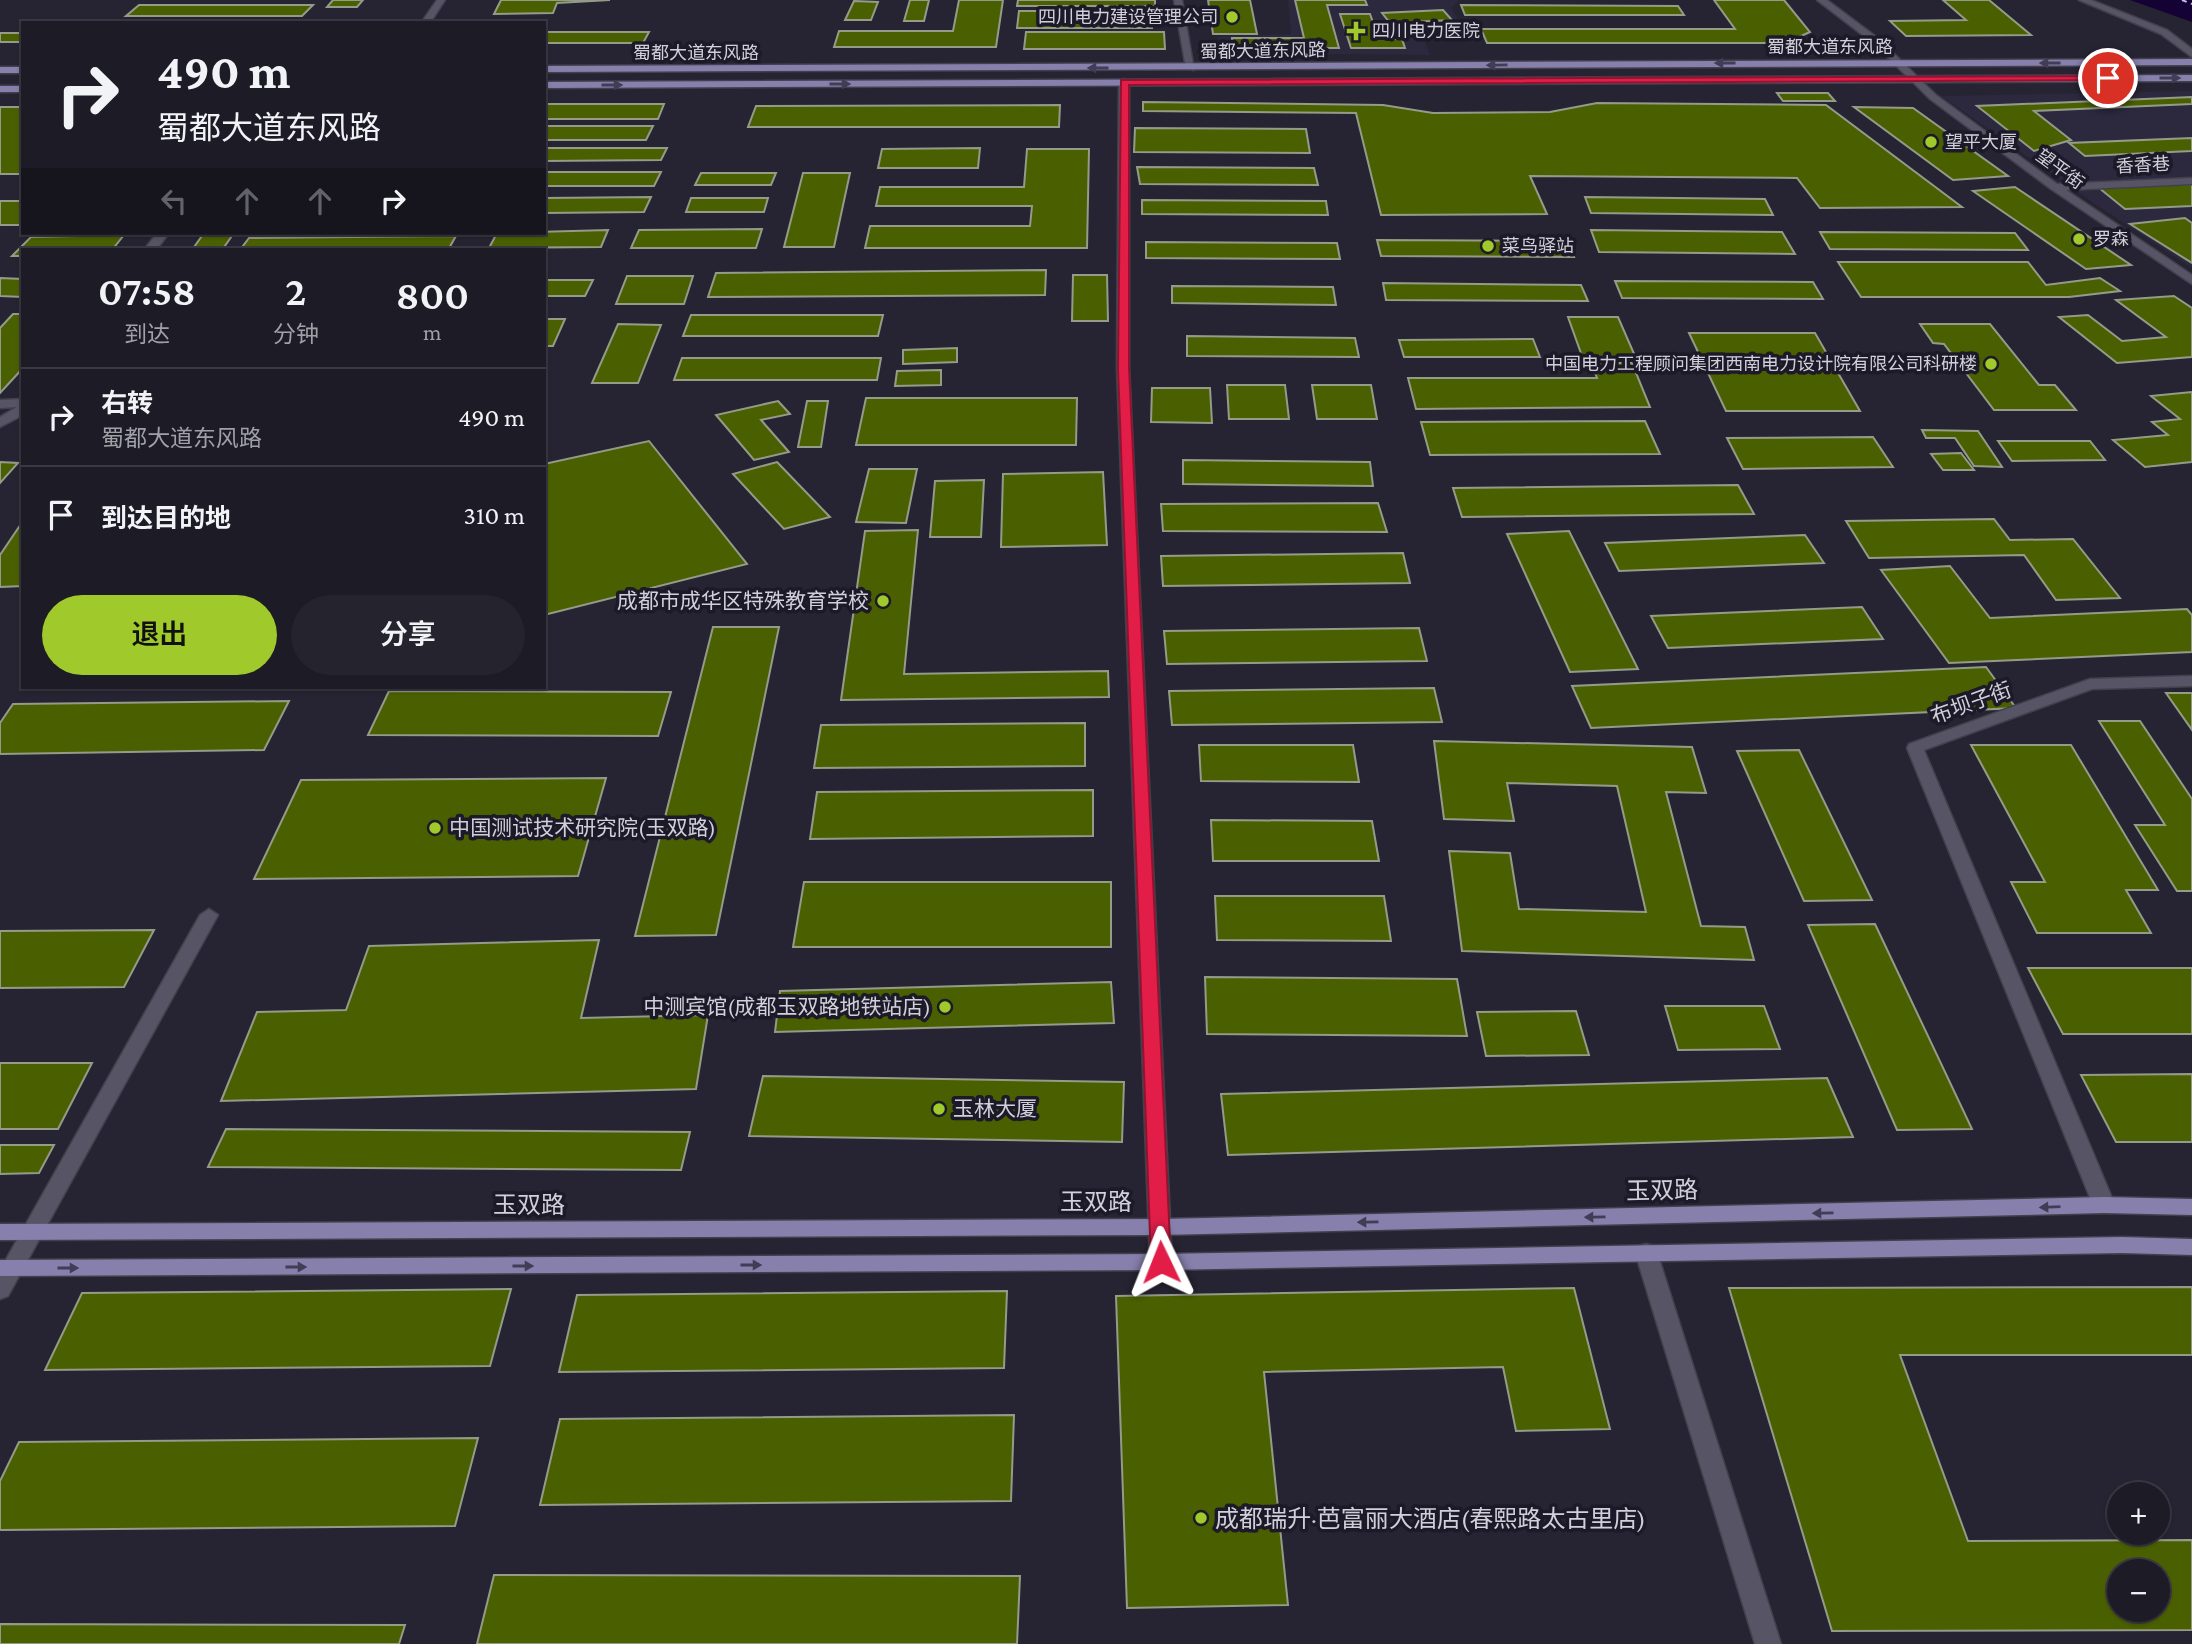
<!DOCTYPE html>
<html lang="zh">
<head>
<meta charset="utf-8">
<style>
	:root { --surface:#1c1b26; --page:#25242e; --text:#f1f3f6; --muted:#a0a1a7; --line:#3a3943; --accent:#a0c92b }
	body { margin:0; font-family:"Crimson Pro","Noto Sans SC",serif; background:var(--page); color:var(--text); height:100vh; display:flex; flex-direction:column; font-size:26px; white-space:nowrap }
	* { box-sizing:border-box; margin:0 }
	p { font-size:23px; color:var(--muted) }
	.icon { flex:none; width:38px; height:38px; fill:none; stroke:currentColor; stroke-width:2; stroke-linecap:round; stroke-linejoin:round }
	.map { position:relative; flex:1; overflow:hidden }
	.panel { position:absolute; left:21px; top:248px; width:525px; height:441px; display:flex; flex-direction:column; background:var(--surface); border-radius:0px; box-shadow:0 2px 5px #0004,0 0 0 2px var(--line) }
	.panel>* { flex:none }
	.banner { position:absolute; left:21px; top:21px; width:525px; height:214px; border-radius:0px; box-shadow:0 2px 5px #0004,0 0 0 2px var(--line); background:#1c1b26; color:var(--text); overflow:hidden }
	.tools { position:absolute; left:2107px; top:1482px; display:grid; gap:14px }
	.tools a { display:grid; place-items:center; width:63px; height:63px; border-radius:50%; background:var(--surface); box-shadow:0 2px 5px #0004,0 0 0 2px var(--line); font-size:35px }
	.pin { position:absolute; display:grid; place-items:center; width:60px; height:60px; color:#fff; margin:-30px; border:4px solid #fff; border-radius:50%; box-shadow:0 2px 7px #0007 }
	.me { position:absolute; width:77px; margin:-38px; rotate:358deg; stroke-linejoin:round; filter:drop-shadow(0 0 5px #0008) }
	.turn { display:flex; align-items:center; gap:24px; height:147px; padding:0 21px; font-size:32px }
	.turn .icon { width:91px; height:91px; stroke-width:2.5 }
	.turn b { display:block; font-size:49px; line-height:60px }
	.lanes { display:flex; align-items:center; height:66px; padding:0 21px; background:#0003; justify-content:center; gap:35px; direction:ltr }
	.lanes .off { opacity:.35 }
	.eta { display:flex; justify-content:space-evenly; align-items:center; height:119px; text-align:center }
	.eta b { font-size:42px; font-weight:600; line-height:49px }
	.action { display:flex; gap:14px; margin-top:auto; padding:14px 21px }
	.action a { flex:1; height:80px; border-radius:42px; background:var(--accent); color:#111; font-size:28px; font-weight:600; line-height:80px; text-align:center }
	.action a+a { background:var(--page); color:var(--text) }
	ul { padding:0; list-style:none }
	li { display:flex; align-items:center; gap:21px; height:98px; padding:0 21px; border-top:2px solid var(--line) }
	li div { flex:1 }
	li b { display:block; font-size:26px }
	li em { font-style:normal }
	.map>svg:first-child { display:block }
	.built { fill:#2c283d }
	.water { fill:#130233 }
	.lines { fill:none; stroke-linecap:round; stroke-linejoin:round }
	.ferry { stroke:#c3b9f6; stroke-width:2; stroke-dasharray:5 4.5; stroke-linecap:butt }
	.building { fill:#4a6000; stroke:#949b89; stroke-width:2; fill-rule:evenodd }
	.minor-casing { stroke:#41404c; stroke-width:3 }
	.major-casing { stroke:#41404c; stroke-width:3 }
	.minor { fill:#575465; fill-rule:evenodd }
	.major { fill:#877fac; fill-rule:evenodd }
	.oneway { fill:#413d56 }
	.route { fill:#e11d48; stroke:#92132f; stroke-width:2 }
	.poi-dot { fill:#a0c92b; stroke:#1c1a28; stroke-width:2.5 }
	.labels { text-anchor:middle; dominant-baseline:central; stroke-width:7; stroke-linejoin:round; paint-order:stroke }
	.far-poi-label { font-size:18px; fill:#d1d0da; stroke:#1c1a28; text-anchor:start }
	.far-street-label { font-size:18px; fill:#d1d0da; stroke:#1c1a28 }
	.poi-label { font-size:21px; fill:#d1d0da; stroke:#1c1a28; text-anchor:end }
	.street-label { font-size:21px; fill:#d1d0da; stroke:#1c1a28 }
	.near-street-label { font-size:24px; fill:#d1d0da; stroke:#1c1a28 }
	.near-poi-label { font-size:24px; fill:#d1d0da; stroke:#1c1a28; text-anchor:start }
</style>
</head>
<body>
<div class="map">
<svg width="2192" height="1644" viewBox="0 0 2192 1644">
	<rect width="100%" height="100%" fill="#262432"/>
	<g class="built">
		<polygon points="1288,0 1459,0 1451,8 1460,23 1420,28 1430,55 1224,53 1217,37 1291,34"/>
		<polygon points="2192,91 2192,268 2095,204 1941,96"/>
	</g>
	<polygon class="water" points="2130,0 2192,0 2192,22"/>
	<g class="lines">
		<polyline class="ferry" points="2182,0 2192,4"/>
	</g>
	<g class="building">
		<polygon points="333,0 363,0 357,7 327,7"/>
		<polygon points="501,0 610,0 557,3 553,13 494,14"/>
		<polygon points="910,0 929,0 924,21 904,21"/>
		<polygon points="959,0 1003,0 996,47 834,47 839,31 953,31"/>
		<polygon points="1018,0 1155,0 1155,6 1017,6"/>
		<polygon points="1208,0 1250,0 1257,34 1213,34"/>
		<polygon points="1295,0 1365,0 1367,5 1327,5 1339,48 1233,48 1232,38 1304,38"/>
		<polygon points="1714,0 1784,0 1810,32 1785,43 1487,43 1481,29 1735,29"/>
		<polygon points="1943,0 1989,0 2031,35 1906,36 1890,21 1966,20"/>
		<polygon points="854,1 878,2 871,20 845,20"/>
		<polygon points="139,5 313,5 302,16 126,16"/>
		<polygon points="1461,5 1678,6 1684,15 1465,15"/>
		<polygon points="1443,10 1452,20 1390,23 1382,13"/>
		<polygon points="1019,11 1041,11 1040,23 1126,23 1126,17 1152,17 1152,28 1017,28"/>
		<polygon points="1340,14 1370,14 1379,39 1402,39 1405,48 1351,48"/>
		<polygon points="544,32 649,32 643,43 544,43"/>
		<polygon points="1026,32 1164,32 1165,49 1024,49"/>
		<rect x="0" y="33" width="23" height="9"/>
		<polygon points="1777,93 1828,93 1835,101 1783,101"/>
		<polygon points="2192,97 2192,104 2034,111 2071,140 2034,151 1977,106"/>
		<polygon points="1143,102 1383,105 1433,113 1550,112 1597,103 1826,105 1962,207 1820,208 1797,178 1530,176 1547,214 1381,215 1356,113 1143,111"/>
		<polygon points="544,104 664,104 658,119 544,119"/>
		<polygon points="1060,105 1059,127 748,127 756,106"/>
		<rect x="0" y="107" width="23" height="67"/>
		<polygon points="1854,107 1913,108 2008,176 1953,180"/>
		<polygon points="544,126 653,126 646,140 544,140"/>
		<polygon points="1135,128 1306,129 1310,153 1134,152"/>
		<polygon points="2192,138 2192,151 2085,156 2069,143"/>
		<polygon points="544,148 667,148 661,160 544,161"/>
		<polygon points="980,148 978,168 878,168 882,149"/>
		<polygon points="1027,149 1089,149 1087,248 865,248 870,226 1030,226 1032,206 876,206 880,187 1024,187"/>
		<polygon points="1137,167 1314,168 1318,185 1140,184"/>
		<polygon points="544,172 661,172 654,186 544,186"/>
		<polygon points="701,173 776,173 771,185 695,185"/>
		<polygon points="803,173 850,173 834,247 784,247"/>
		<polygon points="2192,184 2192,206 2125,209 2099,188"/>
		<polygon points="2015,187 2131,265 2086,269 1973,191"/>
		<polygon points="651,197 644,212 544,213 544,198"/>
		<polygon points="1585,197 1765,199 1773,215 1591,213"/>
		<polygon points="691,198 768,198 764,212 686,212"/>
		<polygon points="1142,200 1326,201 1328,215 1142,214"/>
		<rect x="0" y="201" width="23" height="24"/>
		<polygon points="2185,218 2192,223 2192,263 2130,224"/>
		<polygon points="762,229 756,248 631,248 639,230"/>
		<polygon points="608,230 601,247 489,248 497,233"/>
		<polygon points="1591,230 1782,232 1795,254 1599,252"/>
		<polygon points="1820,232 2015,233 2028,250 1830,249"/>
		<polygon points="204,233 234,233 222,250 192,250"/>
		<polygon points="124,235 112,250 23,250 23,256 12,256 31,237"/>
		<polygon points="456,236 448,250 240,250 249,238"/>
		<polygon points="1377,240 1568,241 1574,257 1381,256"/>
		<polygon points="1146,242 1337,243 1340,259 1146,258"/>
		<polygon points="1838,262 2028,262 2046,285 2100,278 2120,291 2069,297 1861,297"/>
		<polygon points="1046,270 1045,295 708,297 716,273"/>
		<polygon points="1073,275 1107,275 1108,321 1072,321"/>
		<polygon points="627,276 693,276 684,304 616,304"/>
		<polygon points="0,278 23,279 23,297 0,296"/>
		<polygon points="544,280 593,280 585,296 544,296"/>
		<polygon points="1615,281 1813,282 1823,299 1622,298"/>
		<polygon points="1383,283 1581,285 1588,301 1386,300"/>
		<polygon points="1172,286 1333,287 1336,305 1172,303"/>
		<polygon points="2174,296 2192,308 2192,357 2117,363 2059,317 2088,315 2122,341 2166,337 2116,300"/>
		<polygon points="13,314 23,314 23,368 0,393 0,328"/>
		<polygon points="691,315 883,315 878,336 683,336"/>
		<polygon points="1568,317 1618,317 1635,356 1582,356"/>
		<polygon points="544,319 565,319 553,346 544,346"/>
		<polygon points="618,324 661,325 638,383 592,383"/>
		<polygon points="1920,324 1990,324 2039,385 2055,385 2076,410 1994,410 1944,344 1933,343"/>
		<polygon points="1689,333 1815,333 1860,411 1726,411"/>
		<polygon points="1187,336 1355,338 1359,357 1187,356"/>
		<polygon points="1533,339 1540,357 1404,357 1399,340"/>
		<polygon points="957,348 957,362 903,364 903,350"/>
		<polygon points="682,358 881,358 877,380 674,380"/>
		<polygon points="1591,363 1632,363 1650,407 1416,409 1408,378 1597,378"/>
		<polygon points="941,370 941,385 895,386 897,371"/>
		<polygon points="1227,385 1285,385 1289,419 1229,419"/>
		<polygon points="1312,385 1371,385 1377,419 1317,419"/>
		<polygon points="1152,388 1210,388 1212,423 1151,422"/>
		<polygon points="2192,392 2192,462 2145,467 2113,440 2168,435 2152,422 2180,419 2151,396"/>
		<polygon points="866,398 1077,398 1076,445 856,445"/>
		<polygon points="778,401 790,414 761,420 789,452 754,460 716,415"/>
		<polygon points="807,401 828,401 821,447 798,447"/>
		<polygon points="1645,421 1660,454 1430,455 1421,422"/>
		<polygon points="1922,430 1978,431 2002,467 1974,466 1955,438 1926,438"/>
		<polygon points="1873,437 1893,467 1743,469 1727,438"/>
		<polygon points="649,441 747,564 544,615 544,464"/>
		<polygon points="1998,441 2090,441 2105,460 2012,461"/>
		<polygon points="1961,453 1974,470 1943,470 1931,454"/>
		<polygon points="1183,460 1370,462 1373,486 1183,484"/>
		<polygon points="0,462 18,463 0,483"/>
		<polygon points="777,462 830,517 784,529 733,474"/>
		<polygon points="869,469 917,469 906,523 856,522"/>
		<polygon points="1103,472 1107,545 1001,547 1003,474"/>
		<polygon points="984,480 981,537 930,537 935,481"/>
		<polygon points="1738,485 1754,514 1462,517 1453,488"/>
		<polygon points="1378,503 1387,532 1163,531 1161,504"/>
		<polygon points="1994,519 2010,540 2073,539 2120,598 2056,600 2024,555 1869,558 1846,521"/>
		<polygon points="23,521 23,586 0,587 0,555"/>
		<polygon points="918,530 904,674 1108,671 1109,697 841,700 865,531"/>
		<polygon points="1569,531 1638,669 1570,672 1507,534"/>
		<polygon points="1805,535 1824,563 1619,571 1605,543"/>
		<polygon points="1403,553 1410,583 1163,586 1161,556"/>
		<polygon points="1950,566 1990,618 2187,609 2192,615 2192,652 1949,663 1881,570"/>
		<polygon points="1862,607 1883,639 1668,648 1651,616"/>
		<polygon points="713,627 779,627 716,935 635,936"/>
		<polygon points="1419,628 1427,661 1167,664 1164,631"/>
		<polygon points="1986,667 2016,708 1591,728 1572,686"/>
		<polygon points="1434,688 1442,722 1172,725 1169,691"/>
		<polygon points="389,691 671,692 658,736 368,735"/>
		<polygon points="2166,693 2192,693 2192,730"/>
		<polygon points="289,701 264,750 0,754 0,723 13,704"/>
		<polygon points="2099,721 2140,721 2192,799 2192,891 2177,891 2135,825 2165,825"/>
		<polygon points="1085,723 1085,766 814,768 821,725"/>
		<polygon points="1434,741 1692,747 1706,793 1666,792 1701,926 1745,927 1754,960 1462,951 1449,851 1510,853 1519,909 1646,912 1617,786 1507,783 1514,821 1444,819"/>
		<polygon points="1199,745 1353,745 1359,782 1201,781"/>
		<polygon points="1971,745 2071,745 2158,890 2126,890 2151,933 2037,933 2011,882 2045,882"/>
		<polygon points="1799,750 1872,900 1804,901 1737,751"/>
		<polygon points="606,778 578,876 254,879 301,780"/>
		<polygon points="1093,790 1093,836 810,839 817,792"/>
		<polygon points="1211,820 1372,821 1379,861 1213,861"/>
		<polygon points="804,882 1111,882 1111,947 793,947"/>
		<polygon points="1215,896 1384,896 1391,941 1217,940"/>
		<polygon points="1875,924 1972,1129 1897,1130 1808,925"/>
		<polygon points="154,930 124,987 0,988 0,931"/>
		<polygon points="599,940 581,1018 708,1015 696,1089 221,1101 257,1012 346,1010 369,946"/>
		<polygon points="2028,968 2192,968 2192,1034 2063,1034"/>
		<polygon points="1205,977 1457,979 1467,1036 1207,1034"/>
		<polygon points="1111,982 1114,1023 775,1032 780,991"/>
		<polygon points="1665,1006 1764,1006 1780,1049 1678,1050"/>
		<polygon points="1576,1011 1589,1055 1486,1056 1477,1012"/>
		<polygon points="0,1063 92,1063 58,1129 0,1129"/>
		<polygon points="2192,1074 2192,1142 2116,1142 2081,1075"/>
		<polygon points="763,1076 1124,1082 1122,1142 749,1136"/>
		<polygon points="1827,1078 1853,1137 1228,1155 1221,1094"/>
		<polygon points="226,1129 690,1132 681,1170 208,1167"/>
		<polygon points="0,1145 54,1145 39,1173 0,1174"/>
		<path d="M 2192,1287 L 2192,1355 L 1900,1355 L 1968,1541 L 2192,1540 L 2192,1630 L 1832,1631 L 1729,1288 ZM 2119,1572 L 2158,1572 L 2158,1610 L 2119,1610 Z"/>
		<polygon points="1574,1288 1610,1429 1516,1431 1503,1367 1264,1372 1288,1605 1127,1608 1116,1296"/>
		<polygon points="511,1289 490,1366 45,1370 82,1293"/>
		<polygon points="1007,1291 1004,1368 559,1372 577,1295"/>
		<polygon points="1014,1415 1011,1501 540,1505 560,1419"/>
		<polygon points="478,1438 455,1526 0,1530 0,1481 19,1442"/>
		<polygon points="494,1575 1020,1576 1017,1644 477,1644"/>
		<polygon points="0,1624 405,1625 399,1644 0,1644"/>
	</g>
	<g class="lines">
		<g class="minor-casing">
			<g id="minor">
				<polygon points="437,0 445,0 430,23 421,23"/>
				<polygon points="1174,0 1182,0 1194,70 1186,68"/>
				<polygon points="1817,0 1827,0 1879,39 1936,95 2057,184 2192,178 2192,184 2066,190 2192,275 2192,284 2051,189 1930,99 1873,43"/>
				<polygon points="2079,0 2091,0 2167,30 2192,49 2192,57 2161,34"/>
				<polygon points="1124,79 1129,82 1129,368 1172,1262 1169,1268 1161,1270 1153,1268 1150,1262 1117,368 1119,82"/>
				<polygon points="157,233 169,233 156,250 144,250"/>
				<polygon points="23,399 23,415 0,427 0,417 17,407 0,408 0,400"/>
				<polygon points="2192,676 2192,686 2092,689 1924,750 2115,1205 2112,1211 2104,1213 2096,1211 2093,1205 1907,748 1909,744 2090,679"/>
				<polygon points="209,909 218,915 8,1296 0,1299 0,1270 200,915"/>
				<polygon points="1646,1244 1654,1246 1657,1252 1781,1644 1755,1644 1635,1252 1638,1246"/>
			</g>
		</g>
		<g class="major-casing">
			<g id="major">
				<polygon points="2192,59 2192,65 544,72 544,66"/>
				<rect x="0" y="67" width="23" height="6"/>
				<polygon points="2192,75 2192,81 544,88 544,82"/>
				<rect x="0" y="86" width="23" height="6"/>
				<polygon points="2104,1197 2192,1199 2192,1215 2104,1213 1160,1235 0,1240 0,1224 1160,1219"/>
				<polygon points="2122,1237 2192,1239 2192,1255 2122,1253 1161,1270 0,1276 0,1260 1161,1254"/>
			</g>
		</g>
		<use href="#minor" class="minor"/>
		<use href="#major" class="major"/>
	</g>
	<defs><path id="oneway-solid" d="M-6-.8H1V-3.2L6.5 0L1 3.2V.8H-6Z" transform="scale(1.75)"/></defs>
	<g class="oneway">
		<use href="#oneway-solid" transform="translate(1725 63) rotate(180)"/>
		<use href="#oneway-solid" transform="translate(2050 63) rotate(180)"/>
		<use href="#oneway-solid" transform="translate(1497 65) rotate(179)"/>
		<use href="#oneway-solid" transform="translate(1098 68) rotate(180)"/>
		<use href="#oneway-solid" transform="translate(2170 78)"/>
		<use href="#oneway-solid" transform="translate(840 84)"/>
		<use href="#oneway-solid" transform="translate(612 85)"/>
		<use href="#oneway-solid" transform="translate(2050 1207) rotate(178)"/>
		<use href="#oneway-solid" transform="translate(1823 1213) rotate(179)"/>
		<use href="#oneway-solid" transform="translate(1595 1217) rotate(179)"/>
		<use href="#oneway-solid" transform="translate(1368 1222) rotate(179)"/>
		<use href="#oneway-solid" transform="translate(751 1265)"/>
		<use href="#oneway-solid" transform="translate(523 1266)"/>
		<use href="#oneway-solid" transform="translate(296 1267)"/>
		<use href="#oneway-solid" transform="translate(68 1268)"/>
	</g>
	<polygon class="route" points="2108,76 2113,78 2111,80 1129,85 1129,368 1171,1262 1168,1268 1161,1270 1154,1268 1151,1262 1118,368 1121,80"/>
	<g class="poi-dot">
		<circle cx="1232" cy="17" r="7"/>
		<path d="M1352.5 20.5h7v7h7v7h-7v7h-7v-7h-7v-7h7z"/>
		<circle cx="1931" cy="142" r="7"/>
		<circle cx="2079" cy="239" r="7"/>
		<circle cx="1488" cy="246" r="7"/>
		<circle cx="1991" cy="364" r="7"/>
		<circle cx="883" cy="601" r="7"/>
		<circle cx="435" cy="828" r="7"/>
		<circle cx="945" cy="1007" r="7"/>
		<circle cx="939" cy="1109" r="7"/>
		<circle cx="1201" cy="1518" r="7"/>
	</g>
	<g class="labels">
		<g class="far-poi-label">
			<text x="1218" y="17" text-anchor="end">四川电力建设管理公司</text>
			<text x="1372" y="31">四川电力医院</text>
			<text x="1945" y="142">望平大厦</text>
			<text x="2093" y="239">罗森</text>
			<text x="1502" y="246">菜鸟驿站</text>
			<text x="1977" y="364" text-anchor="end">中国电力工程顾问集团西南电力设计院有限公司科研楼</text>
		</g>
		<g class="far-street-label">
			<text x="1830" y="47">蜀都大道东风路</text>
			<text transform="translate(1263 51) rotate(-1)">蜀都大道东风路</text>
			<text x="696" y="53">蜀都大道东风路</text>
			<text transform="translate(2143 165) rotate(-3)">香香巷</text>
			<text transform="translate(2060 169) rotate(36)">望平街</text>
		</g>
		<g class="poi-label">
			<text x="869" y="601">成都市成华区特殊教育学校</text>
			<text x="449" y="828" text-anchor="start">中国测试技术研究院(玉双路)</text>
			<text x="931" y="1007">中测宾馆(成都玉双路地铁站店)</text>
			<text x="953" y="1109" text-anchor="start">玉林大厦</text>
		</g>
		<g class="street-label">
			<text transform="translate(1971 703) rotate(-20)">布坝子街</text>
		</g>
		<g class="near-street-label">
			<text transform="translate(1662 1190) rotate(-1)">玉双路</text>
			<text x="1096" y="1201">玉双路</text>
			<text x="529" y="1204">玉双路</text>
		</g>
		<g class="near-poi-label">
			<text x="1215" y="1518">成都瑞升·芭富丽大酒店(春熙路太古里店)</text>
		</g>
	</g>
</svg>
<div class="tools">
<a>+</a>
<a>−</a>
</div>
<div class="pin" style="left:2108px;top:78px;background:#d93025"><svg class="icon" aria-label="arrive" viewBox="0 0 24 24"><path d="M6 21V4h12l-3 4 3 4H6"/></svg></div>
<svg class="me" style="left:1161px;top:1262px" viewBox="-20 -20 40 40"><path d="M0-17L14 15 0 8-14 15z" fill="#e11d48" stroke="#fff" stroke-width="4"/></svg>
<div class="banner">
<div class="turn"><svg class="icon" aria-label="right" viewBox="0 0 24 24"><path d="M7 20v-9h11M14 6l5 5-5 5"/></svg><div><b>490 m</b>蜀都大道东风路</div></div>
<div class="lanes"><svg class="icon off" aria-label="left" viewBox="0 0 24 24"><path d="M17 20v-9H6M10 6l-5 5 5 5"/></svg><svg class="icon off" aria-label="ahead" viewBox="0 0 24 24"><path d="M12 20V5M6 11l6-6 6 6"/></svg><svg class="icon off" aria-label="ahead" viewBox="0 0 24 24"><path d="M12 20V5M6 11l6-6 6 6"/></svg><svg class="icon" aria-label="right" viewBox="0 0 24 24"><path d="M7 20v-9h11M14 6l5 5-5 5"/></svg></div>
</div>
<section class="panel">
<div class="eta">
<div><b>07:58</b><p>到达</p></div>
<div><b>2</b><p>分钟</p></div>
<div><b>800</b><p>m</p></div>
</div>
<ul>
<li><svg class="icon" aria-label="right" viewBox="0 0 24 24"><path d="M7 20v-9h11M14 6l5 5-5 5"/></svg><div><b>右转</b><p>蜀都大道东风路</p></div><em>490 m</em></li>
<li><svg class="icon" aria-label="arrive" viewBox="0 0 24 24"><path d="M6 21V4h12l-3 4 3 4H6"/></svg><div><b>到达目的地</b></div><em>310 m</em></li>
</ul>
<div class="action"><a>退出</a><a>分享</a></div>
</section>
</div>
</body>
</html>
